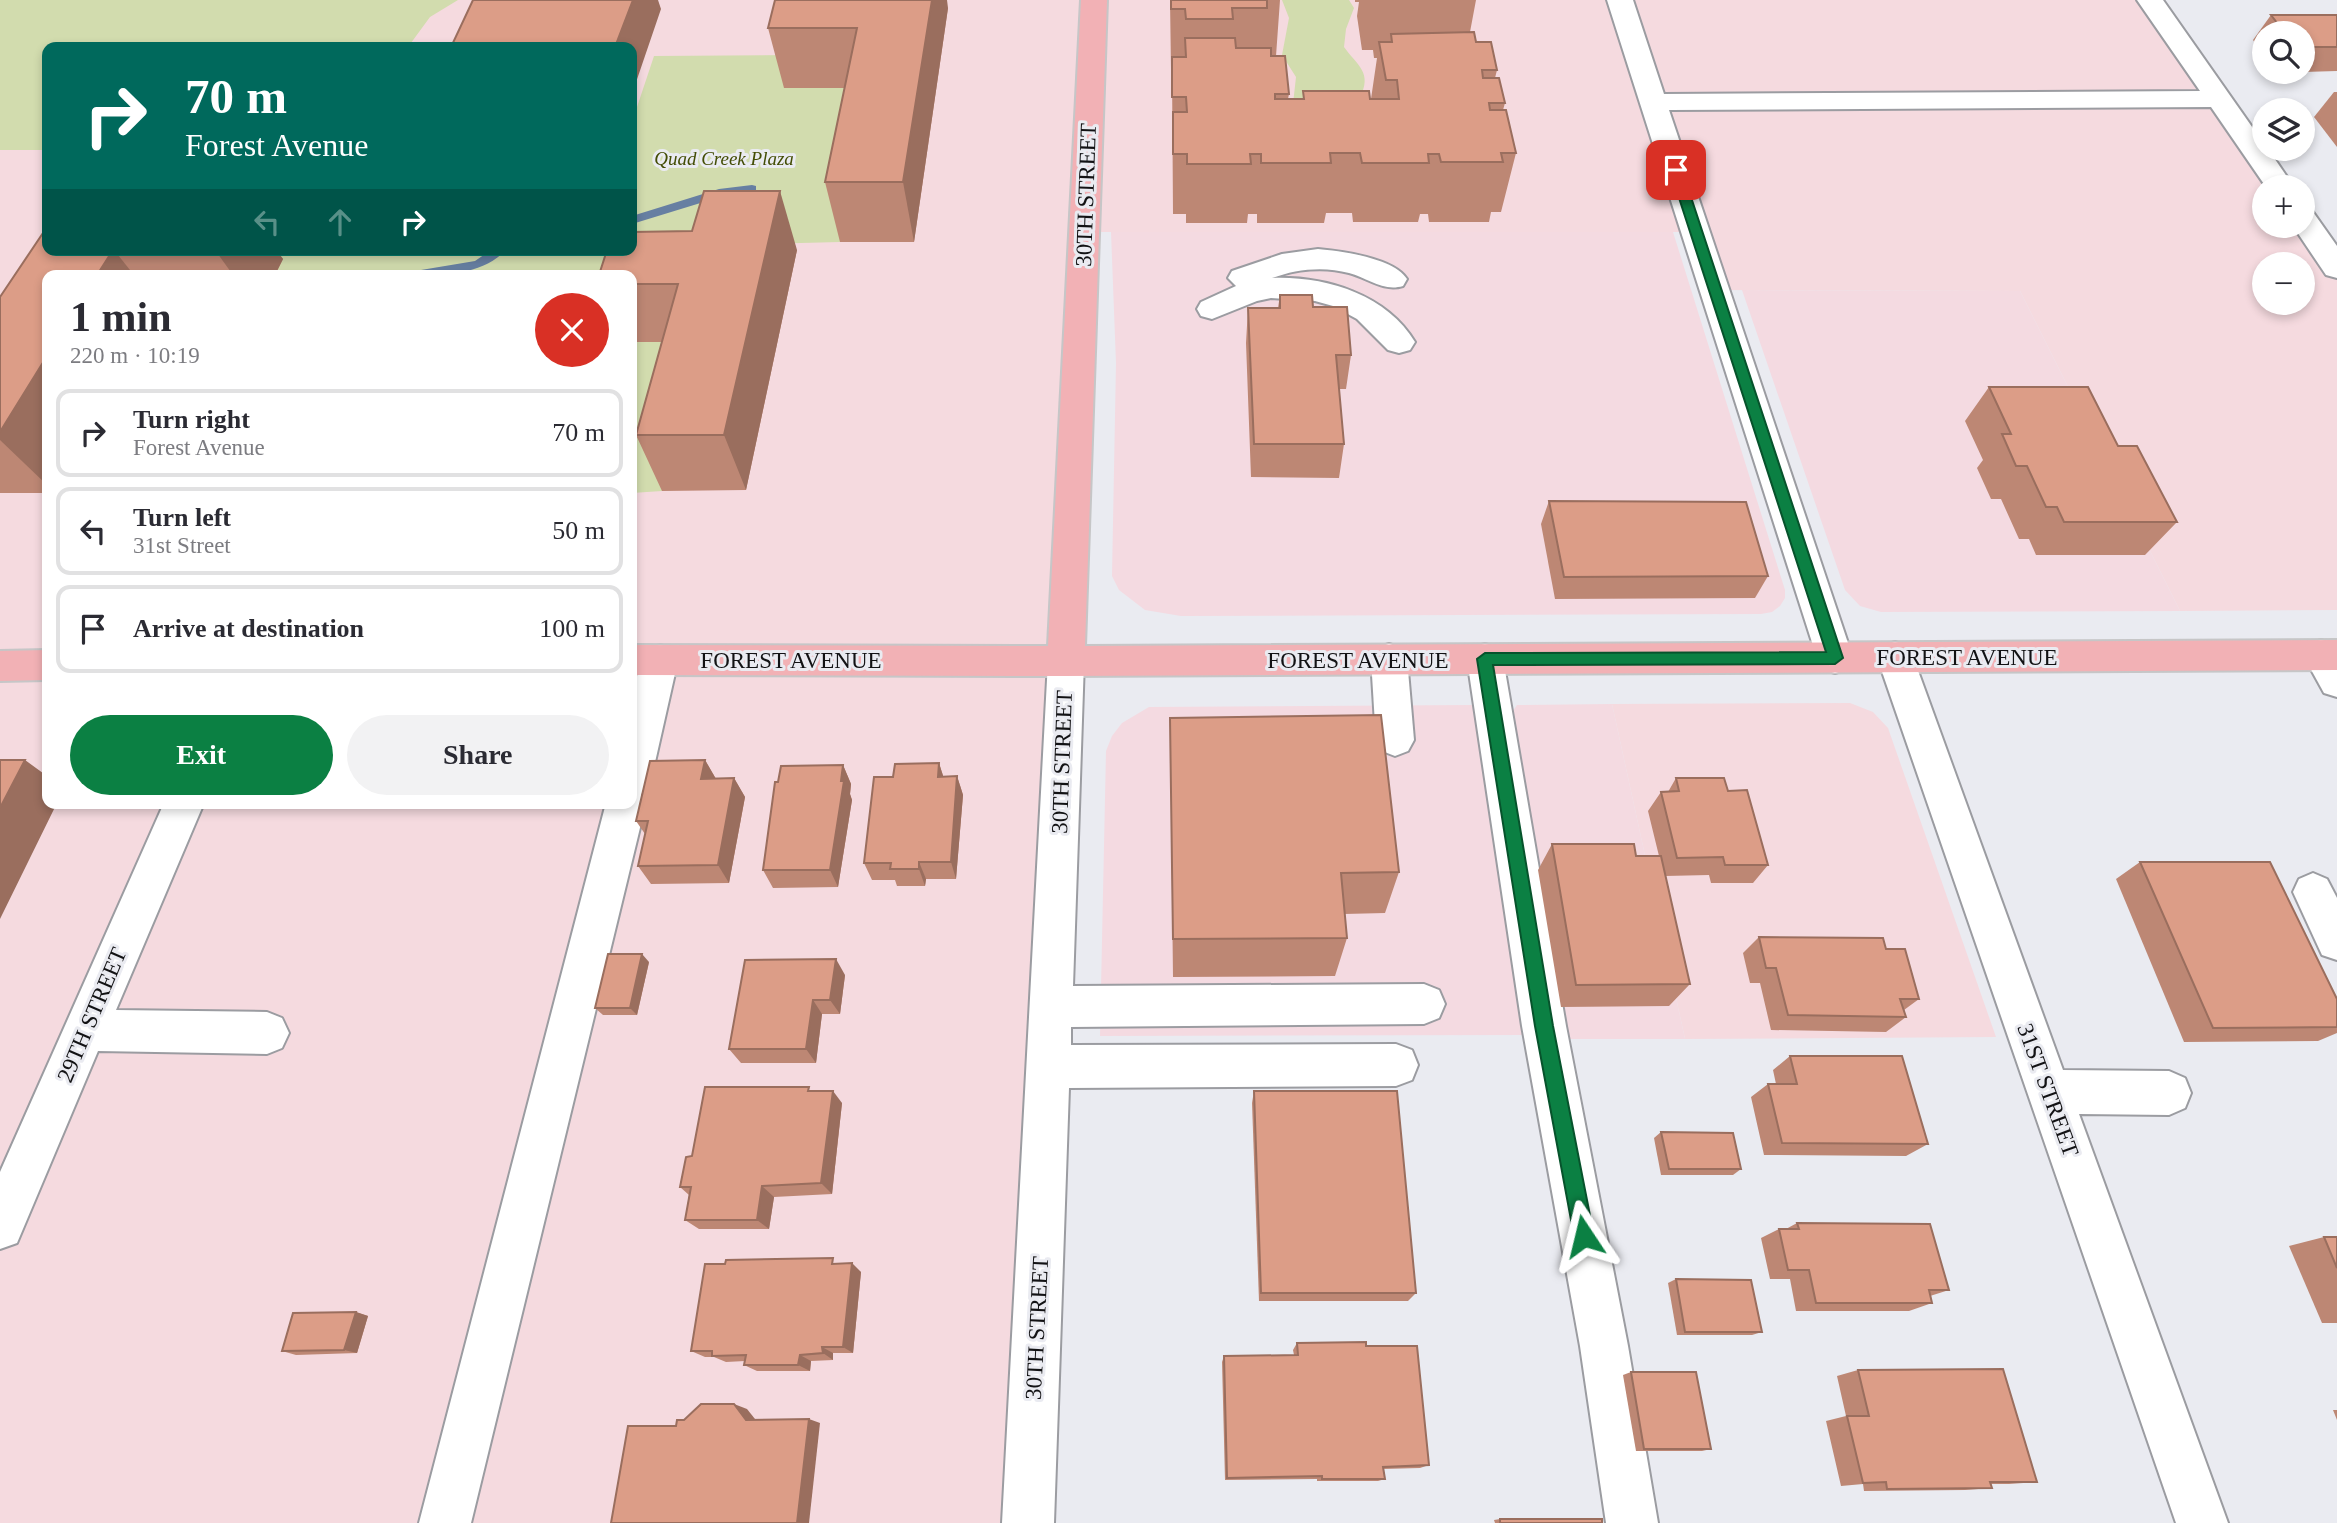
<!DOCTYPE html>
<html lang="en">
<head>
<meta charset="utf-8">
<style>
	:root { --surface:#fff; --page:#f2f2f3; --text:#2b2b33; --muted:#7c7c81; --line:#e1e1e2; --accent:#0b8043 }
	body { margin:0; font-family:Georgia,serif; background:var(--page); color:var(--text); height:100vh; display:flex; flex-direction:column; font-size:26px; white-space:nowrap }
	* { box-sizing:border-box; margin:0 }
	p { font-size:23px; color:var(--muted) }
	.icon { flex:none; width:38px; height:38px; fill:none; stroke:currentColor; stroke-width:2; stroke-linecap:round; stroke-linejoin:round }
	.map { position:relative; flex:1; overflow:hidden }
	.side { position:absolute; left:42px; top:270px; width:595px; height:539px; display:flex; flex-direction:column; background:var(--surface); border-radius:14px; box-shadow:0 4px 10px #0003 }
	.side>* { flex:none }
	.hud { position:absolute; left:42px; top:42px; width:595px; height:214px; border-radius:14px; box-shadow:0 4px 10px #0003; background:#00695c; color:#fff; overflow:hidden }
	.fabs { position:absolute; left:2252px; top:21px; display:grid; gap:14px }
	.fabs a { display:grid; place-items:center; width:63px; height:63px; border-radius:50%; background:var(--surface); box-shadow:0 4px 10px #0003; font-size:35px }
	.pin { position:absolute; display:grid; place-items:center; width:60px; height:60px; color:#fff; margin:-30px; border-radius:14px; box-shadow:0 4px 10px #0006 }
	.me { position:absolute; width:77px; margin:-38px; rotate:350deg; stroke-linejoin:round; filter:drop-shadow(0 0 5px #0008) }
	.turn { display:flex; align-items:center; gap:24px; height:147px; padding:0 28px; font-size:32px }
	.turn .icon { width:91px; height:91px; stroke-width:2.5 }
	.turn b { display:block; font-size:49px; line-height:60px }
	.lanes { display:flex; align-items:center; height:66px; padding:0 28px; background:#0003; justify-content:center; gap:35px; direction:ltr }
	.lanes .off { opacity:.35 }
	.round { display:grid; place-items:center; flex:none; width:74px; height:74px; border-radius:37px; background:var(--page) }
	.summary { display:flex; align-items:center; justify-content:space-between; height:119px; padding:0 28px }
	h1 { font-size:42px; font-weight:600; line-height:52px }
	.cta { display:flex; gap:14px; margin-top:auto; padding:14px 28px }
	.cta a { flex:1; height:80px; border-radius:42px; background:var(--accent); color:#fff; font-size:28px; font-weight:600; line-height:80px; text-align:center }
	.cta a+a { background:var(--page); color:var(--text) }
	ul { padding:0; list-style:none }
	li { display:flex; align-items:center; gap:21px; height:88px; margin:0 14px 10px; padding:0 14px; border:4px solid var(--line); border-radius:14px }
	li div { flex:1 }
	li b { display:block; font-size:26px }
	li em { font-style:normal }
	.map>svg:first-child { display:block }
	.commercial { fill:#f4dae1 }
	.education { fill:#f5dadf; fill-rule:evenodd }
	.green { fill:#d2dcae }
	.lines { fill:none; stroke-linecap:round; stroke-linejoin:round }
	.stream { fill:#677fa2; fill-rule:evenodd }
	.minor-casing { stroke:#9b9ca1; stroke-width:4 }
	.major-casing { stroke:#c6c6c7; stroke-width:4 }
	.minor { fill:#fff; fill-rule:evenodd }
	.major { fill:#f2b1b5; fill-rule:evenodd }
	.wall { fill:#bd8774 }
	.shaded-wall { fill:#9a6e5e }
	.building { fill:#dc9d87; stroke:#9a6e5e; stroke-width:2 }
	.route { fill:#0b8043; stroke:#07532c; stroke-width:2 }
	.labels { text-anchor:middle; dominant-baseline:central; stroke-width:6; stroke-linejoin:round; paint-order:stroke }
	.far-park-label { font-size:19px; font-style:italic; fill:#434d05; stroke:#eaebf1 }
	.street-label { font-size:23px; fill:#121214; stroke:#eaebf1 }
</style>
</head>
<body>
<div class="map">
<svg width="2337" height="1523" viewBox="0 0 2337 1523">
	<rect width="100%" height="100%" fill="#eaebf1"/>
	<g class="commercial">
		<polygon points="1111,232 1673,232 1785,590 1785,598 1780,606 1772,612 1761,614 1181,616 1145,610 1119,590 1112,576 1116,363"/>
		<polygon points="1742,290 2020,291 2180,611 1881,612 1860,606 1845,590"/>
		<polygon points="1612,704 1685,1039 1564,1039 1511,714 1517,705"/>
		<polygon points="1473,705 1478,710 1531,1035 1100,1036 1106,751 1112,736 1122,723 1149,707"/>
	</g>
	<g class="education">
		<path d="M 0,0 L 2150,0 L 2280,187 L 2264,187 L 2264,226 L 2303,226 L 2337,269 L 2337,610 L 2180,611 L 2020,291 L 1710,290 L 1691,232 L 1075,232 L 1028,1523 L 0,1523 ZM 47,47 L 632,47 L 632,250 L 47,250 ZM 2264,264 L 2303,264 L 2303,303 L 2264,303 ZM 47,275 L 632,275 L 632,803 L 47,803 Z"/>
		<polygon points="1850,703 1873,712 1888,728 1996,1037 1685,1039 1612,704"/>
	</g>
	<g class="green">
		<polygon points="0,0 458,0 430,17 408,47 47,47 47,150 0,150"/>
		<path d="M 1282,0 L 1349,0 L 1354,8 L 1346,29 L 1344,47 C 1356,64 1371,71 1362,93 L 1293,104 L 1296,77 L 1282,55 L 1289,18 Z"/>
		<polygon points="791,55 869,88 840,242 760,244 632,275 275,275 282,259 194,250 632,250 632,122 654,56"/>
		<polygon points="632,342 701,342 662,491 632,493"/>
	</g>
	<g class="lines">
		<g class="stream">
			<polygon points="752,185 756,186 756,192 720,197 632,224 632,216 719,189"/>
			<path d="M 491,250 L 506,250 C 481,276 443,275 409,275 L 415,271 L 475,261 Z"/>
		</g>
		<g class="minor-casing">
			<g id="minor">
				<polygon points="1607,0 1633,0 1664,94 2200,91 2137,0 2163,0 2264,144 2264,149 2268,149 2294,187 2266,187 2211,107 1669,110 1853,658 1848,669 1835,673 1822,669 1817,658"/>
				<polygon points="2303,210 2313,212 2337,246 2337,278 2326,275 2293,226 2303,226"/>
				<path d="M 1318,249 C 1341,251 1394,258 1407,279 L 1403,286 C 1383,292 1368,278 1349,273 C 1324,266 1296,269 1272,278 C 1325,276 1386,294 1415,342 L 1410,350 L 1399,353 L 1388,350 L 1357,319 L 1333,306 L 1315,301 L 1271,298 L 1257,301 L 1212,319 L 1201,316 L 1197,309 L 1201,302 L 1236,286 L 1228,278 L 1232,271 L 1282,254 Z"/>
				<polygon points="2321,640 2334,644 2337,649 2337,697 2324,693 2303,655 2308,644"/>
				<polygon points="1895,642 1908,646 1913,657 2063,1070 2169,1071 2185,1078 2191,1093 2185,1108 2169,1115 2079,1114 2228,1523 2176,1523 1877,657 1882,646"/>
				<polygon points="1389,644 1402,648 1407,659 1414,740 1408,751 1395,756 1382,751 1376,740 1371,659 1376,648"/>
				<polygon points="1485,644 1498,648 1503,659 1566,1026 1628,1346 1658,1523 1606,1523 1580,1346 1522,1026 1467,659 1472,648"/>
				<path d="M 660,645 L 673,649 L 678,660 L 651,780 L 646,792 L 641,794 L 646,803 L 471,1523 L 419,1523 L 606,803 L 632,803 C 632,753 624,695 647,649 Z"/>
				<polygon points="1066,646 1079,650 1084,661 1073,986 1424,984 1439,990 1445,1004 1439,1018 1424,1024 1071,1027 1071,1045 1396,1044 1412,1050 1418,1065 1412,1080 1396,1086 1069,1088 1054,1523 1002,1523 1048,661 1053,650"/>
				<polygon points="164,803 204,803 116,1010 267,1012 282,1018 289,1033 282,1048 267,1054 98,1051 17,1243 0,1249 0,1172"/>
				<polygon points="2313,873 2327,879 2337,898 2337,960 2322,955 2293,892 2299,879"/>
			</g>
		</g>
		<g class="major-casing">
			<g id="major">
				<polygon points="1081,0 1107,0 1085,646 2337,640 2337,670 1066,676 632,675 632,645 1048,646"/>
				<polygon points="47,650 47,680 0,681 0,651"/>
			</g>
		</g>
		<use href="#minor" class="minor"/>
		<use href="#major" class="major"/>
	</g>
	<g class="wall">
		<polygon points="1170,0 1280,0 1276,56 1289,94 1288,99 1303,99 1303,91 1371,99 1377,58 1374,58 1373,50 1362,50 1357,16 1359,2 1355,2 1355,0 1476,0 1470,32 1497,70 1495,78 1505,103 1503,110 1516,153 1501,212 1491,212 1489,222 1429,222 1428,214 1420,214 1418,222 1353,222 1352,213 1326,213 1324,223 1257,223 1257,214 1248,214 1247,223 1186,223 1186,214 1173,214 1172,69 1171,69"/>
		<polygon points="948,8 914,242 840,242 825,182 845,88 784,88 768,28"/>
		<polygon points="2271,15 2337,15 2337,71 2303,72 2303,33 2264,33 2264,55 2253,40"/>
		<polygon points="2334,92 2337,92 2337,147 2314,117"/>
		<polygon points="692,231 797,250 746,490 662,491 636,435 662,342 632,342 632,275"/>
		<polygon points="47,250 276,250 283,259 275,275 47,275 47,493 0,493 0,297"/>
		<polygon points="1280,295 1313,307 1351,355 1346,389 1339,389 1344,444 1339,478 1251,477 1246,343 1248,308 1278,308"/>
		<polygon points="1989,387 2118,446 2177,522 2145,555 2036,555 2029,539 2019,539 2001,499 1991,499 1977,468 1983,460 1965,421"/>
		<polygon points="1549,501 1768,576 1755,598 1555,599 1541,524"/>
		<polygon points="1170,718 1399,872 1385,913 1344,914 1347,938 1335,976 1173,977"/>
		<polygon points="705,760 716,779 734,778 745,797 729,883 651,884 638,866 645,834 636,821"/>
		<polygon points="939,763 943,776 957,776 963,795 956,879 926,879 925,886 897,886 895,880 872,880 864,863 893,777"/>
		<polygon points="843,765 851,784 850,794 852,800 838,887 773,888 763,870 778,782"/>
		<polygon points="1676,778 1728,791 1768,865 1753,883 1711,883 1709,875 1665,876 1690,984 1669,1006 1561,1007 1538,870 1552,844 1636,856 1659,856 1648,811 1661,792 1668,792"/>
		<polygon points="2140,862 2337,999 2337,1033 2318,1041 2184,1042 2116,879"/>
		<polygon points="1759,937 1886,949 1919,999 1904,1010 1906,1017 1886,1032 1771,1030 1760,983 1750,983 1743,953"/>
		<polygon points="649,962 637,1015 603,1015 595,1008"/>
		<polygon points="845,975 840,1014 822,1014 816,1063 741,1063 729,1049"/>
		<polygon points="1790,1056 1928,1144 1906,1156 1764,1155 1751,1097 1768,1084 1776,1084 1773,1070"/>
		<polygon points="811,1091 842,1103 832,1194 774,1197 769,1229 699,1229 685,1220 689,1195 680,1187 692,1156"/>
		<polygon points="1254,1091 1416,1293 1408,1301 1259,1301 1252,1103"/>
		<polygon points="1661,1132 1741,1169 1733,1175 1661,1175 1654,1138"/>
		<polygon points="1797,1223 1949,1290 1930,1296 1932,1303 1909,1311 1796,1311 1790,1279 1770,1279 1761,1238 1779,1229 1786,1229"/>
		<polygon points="2324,1237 2337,1237 2337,1323 2322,1323 2289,1246"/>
		<polygon points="839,1264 861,1272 853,1353 833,1353 833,1360 811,1361 810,1371 757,1371 744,1365 745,1361 726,1362 714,1357 705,1357 691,1351"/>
		<polygon points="1676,1279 1762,1332 1752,1335 1677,1335 1668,1283"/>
		<polygon points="356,1312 368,1316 357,1353 296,1355 282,1351"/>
		<polygon points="1297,1343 1366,1346 1429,1465 1420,1468 1383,1469 1385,1479 1378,1481 1317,1481 1317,1479 1225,1480 1222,1362 1224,1356 1294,1355 1293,1350"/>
		<polygon points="1858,1370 2037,1482 2009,1484 1991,1484 1992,1488 1965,1490 1864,1491 1863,1484 1841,1486 1826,1421 1846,1416 1837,1376"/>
		<polygon points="1631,1372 1711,1449 1702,1451 1636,1451 1623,1375"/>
		<polygon points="2333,1410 2337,1410 2337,1420"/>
		<polygon points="1500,1519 1602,1523 1495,1523 1494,1520"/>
	</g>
	<g class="shaded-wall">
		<polygon points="633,0 658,0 661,9 632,94 632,47 615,47"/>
		<polygon points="932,0 947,0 948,8 914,242 903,182"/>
		<polygon points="780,191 797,250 746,490 724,435"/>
		<polygon points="113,250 114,250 134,275 97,275"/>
		<polygon points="215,250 276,250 283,259 275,275 233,275"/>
		<polygon points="47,356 47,485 0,440 0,432"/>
		<polygon points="25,760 47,776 47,803 57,803 0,919 0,808"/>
		<polygon points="705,760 716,779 701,779"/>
		<polygon points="939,763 945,782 938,777"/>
		<polygon points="843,765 851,784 850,794 852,800 838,887 830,870"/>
		<polygon points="957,776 963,795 956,879 951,862"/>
		<polygon points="734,778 745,797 729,883 718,865"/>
		<polygon points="919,862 926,879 925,886 919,869"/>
		<polygon points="642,954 649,962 637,1015 630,1008"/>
		<polygon points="836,959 845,975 840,1014 830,1000"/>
		<polygon points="813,1000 822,1014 816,1063 806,1049"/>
		<polygon points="833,1091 842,1103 832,1194 821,1183"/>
		<polygon points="762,1186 774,1197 769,1229 757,1220"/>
		<polygon points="852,1263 861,1272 853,1353 843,1347"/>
		<polygon points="356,1312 368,1316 357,1353 344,1350"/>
		<polygon points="822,1347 833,1353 833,1360 823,1353"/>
		<polygon points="800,1355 811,1361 810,1371 798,1365"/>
		<polygon points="734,1404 747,1409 759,1424 746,1420"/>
		<polygon points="809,1419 820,1423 809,1523 797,1523"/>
	</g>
	<g class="building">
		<polygon points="473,0 633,0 615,47 451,47"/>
		<polygon points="775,0 932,0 903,182 825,182 857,28 768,28"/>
		<polygon points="1171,0 1267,0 1267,8 1232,8 1233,19 1186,19 1185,9 1171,9"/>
		<polygon points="2271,15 2337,15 2337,47 2303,47 2303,33 2285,33"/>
		<polygon points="1474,32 1476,42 1491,42 1497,70 1482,70 1483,78 1499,78 1505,103 1489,103 1490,110 1506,110 1516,153 1501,153 1503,162 1441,162 1439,154 1428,154 1429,163 1362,163 1360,153 1330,153 1331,163 1261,163 1261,154 1250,154 1251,164 1187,164 1187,154 1173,154 1173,112 1187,112 1186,97 1172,97 1172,57 1186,57 1185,38 1235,38 1236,48 1271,48 1271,56 1285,56 1289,94 1275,94 1275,99 1304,99 1303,91 1369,91 1370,99 1399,99 1397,80 1386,80 1379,42 1392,42 1391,34"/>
		<polygon points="704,191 780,191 724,435 636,435 678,284 632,284 632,275 599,275 607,250 632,250 632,232 692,231"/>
		<polygon points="47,227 47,250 113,250 97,275 47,275 47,356 0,432 0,297"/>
		<polygon points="1280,295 1312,295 1313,307 1347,307 1351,355 1336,355 1344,444 1254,444 1248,308 1280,308"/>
		<polygon points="1989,387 2088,387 2118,446 2137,446 2177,522 2064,522 2057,507 2046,507 2027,466 2016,466 2002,434 2011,434"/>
		<polygon points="1549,501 1746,502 1768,576 1564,577"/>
		<polygon points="1381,715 1399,872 1341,873 1347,938 1173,939 1170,718"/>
		<polygon points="0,760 25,760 0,808"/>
		<polygon points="705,760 701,779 734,778 718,865 638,866 648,821 636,821 650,761"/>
		<polygon points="939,763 938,777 957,776 951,862 919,862 919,869 890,869 891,863 864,863 874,777 893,777 895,764"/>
		<polygon points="843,765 841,781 844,781 830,870 763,870 775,782 778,782 781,766"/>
		<polygon points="1676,778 1724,778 1728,791 1747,790 1768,865 1725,865 1723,857 1677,858 1661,792 1679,791"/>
		<polygon points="1552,844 1634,844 1636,856 1661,856 1690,984 1576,985"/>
		<polygon points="2140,862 2270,862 2337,999 2337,1027 2213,1028"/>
		<polygon points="1759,937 1883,938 1886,949 1905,949 1919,999 1900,999 1906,1017 1788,1015 1776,968 1766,968"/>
		<polygon points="608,954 642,954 630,1008 595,1008"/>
		<polygon points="836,959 830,1000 813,1000 806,1049 729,1049 745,960"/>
		<polygon points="1790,1056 1902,1056 1928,1144 1782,1143 1768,1084 1797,1084"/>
		<polygon points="705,1087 809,1087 808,1091 833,1091 821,1183 762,1186 757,1220 685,1220 691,1187 680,1187 686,1157 692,1156"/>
		<polygon points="1254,1091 1397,1091 1416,1293 1261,1293"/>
		<polygon points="1661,1132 1733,1133 1741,1169 1669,1169"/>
		<polygon points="1797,1223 1930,1224 1949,1290 1929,1290 1932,1303 1816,1303 1809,1270 1788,1270 1779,1229 1799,1229"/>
		<polygon points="2324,1237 2337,1237 2337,1268"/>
		<polygon points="833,1258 832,1264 852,1263 843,1347 822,1347 823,1353 800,1355 798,1365 744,1365 746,1355 712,1356 712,1351 691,1351 705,1264 725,1264 726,1260"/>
		<polygon points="1676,1279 1751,1280 1762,1332 1685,1332"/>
		<polygon points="356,1312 344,1350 282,1351 293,1313"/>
		<polygon points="1366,1342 1366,1346 1417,1346 1429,1465 1383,1467 1385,1479 1322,1479 1322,1476 1227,1478 1224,1356 1298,1355 1297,1343"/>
		<polygon points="2003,1369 2037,1482 1990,1482 1992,1488 1887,1489 1886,1482 1863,1483 1847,1416 1869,1416 1858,1370"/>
		<polygon points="1631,1372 1696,1372 1711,1449 1644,1449"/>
		<polygon points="701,1404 734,1404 746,1420 809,1419 797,1523 611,1523 628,1426 676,1426 677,1420 684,1420"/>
		<rect x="1500" y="1519" width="102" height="4"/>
	</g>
	<polygon class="route" points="1676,166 1682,170 1843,658 1835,664 1493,665 1553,1026 1594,1236 1591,1243 1584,1246 1577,1243 1574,1236 1535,1026 1477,659 1485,653 1826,652 1670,170"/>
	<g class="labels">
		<g class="far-park-label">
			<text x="724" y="158">Quad Creek Plaza</text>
		</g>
		<g class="street-label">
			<text transform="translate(1086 195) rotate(-88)">30TH STREET</text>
			<text x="1967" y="657">FOREST AVENUE</text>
			<text x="791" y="660">FOREST AVENUE</text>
			<text x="1358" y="660">FOREST AVENUE</text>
			<text transform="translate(1062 762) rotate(-88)">30TH STREET</text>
			<text transform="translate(92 1015) rotate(-67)">29TH STREET</text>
			<text transform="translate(2048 1090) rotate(70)">31ST STREET</text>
			<text transform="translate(1037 1328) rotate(-87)">30TH STREET</text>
		</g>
	</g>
</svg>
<div class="fabs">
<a><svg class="icon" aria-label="search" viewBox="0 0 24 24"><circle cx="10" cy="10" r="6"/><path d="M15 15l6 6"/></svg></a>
<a><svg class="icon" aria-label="layers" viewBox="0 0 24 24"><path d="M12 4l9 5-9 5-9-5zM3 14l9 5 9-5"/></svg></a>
<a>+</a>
<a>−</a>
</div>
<div class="pin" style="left:1676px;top:170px;background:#d93025"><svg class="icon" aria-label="arrive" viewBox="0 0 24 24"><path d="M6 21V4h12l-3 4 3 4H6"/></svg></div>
<svg class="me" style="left:1584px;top:1236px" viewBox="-20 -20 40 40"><path d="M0-17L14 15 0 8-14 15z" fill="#0b8043" stroke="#fff" stroke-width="4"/></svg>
<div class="hud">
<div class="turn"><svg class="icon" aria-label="right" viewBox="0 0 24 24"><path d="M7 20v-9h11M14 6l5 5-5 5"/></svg><div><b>70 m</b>Forest Avenue</div></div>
<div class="lanes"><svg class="icon off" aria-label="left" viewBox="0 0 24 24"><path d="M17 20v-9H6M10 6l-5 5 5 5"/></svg><svg class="icon off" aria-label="ahead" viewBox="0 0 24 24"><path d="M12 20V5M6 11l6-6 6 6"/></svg><svg class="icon" aria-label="right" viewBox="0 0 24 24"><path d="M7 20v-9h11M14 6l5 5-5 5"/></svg></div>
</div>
<section class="side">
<div class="summary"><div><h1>1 min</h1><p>220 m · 10:19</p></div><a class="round" style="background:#d93025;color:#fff"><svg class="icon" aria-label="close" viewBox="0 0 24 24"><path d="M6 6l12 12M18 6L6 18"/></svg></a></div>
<ul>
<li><svg class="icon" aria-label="right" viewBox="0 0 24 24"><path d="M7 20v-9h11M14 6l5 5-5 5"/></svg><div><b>Turn right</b><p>Forest Avenue</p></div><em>70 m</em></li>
<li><svg class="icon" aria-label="left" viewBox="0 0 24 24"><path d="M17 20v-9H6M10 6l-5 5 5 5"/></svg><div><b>Turn left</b><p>31st Street</p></div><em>50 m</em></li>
<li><svg class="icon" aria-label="arrive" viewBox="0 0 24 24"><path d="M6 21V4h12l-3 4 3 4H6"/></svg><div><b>Arrive at destination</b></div><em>100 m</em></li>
</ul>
<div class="cta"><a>Exit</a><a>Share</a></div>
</section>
</div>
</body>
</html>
